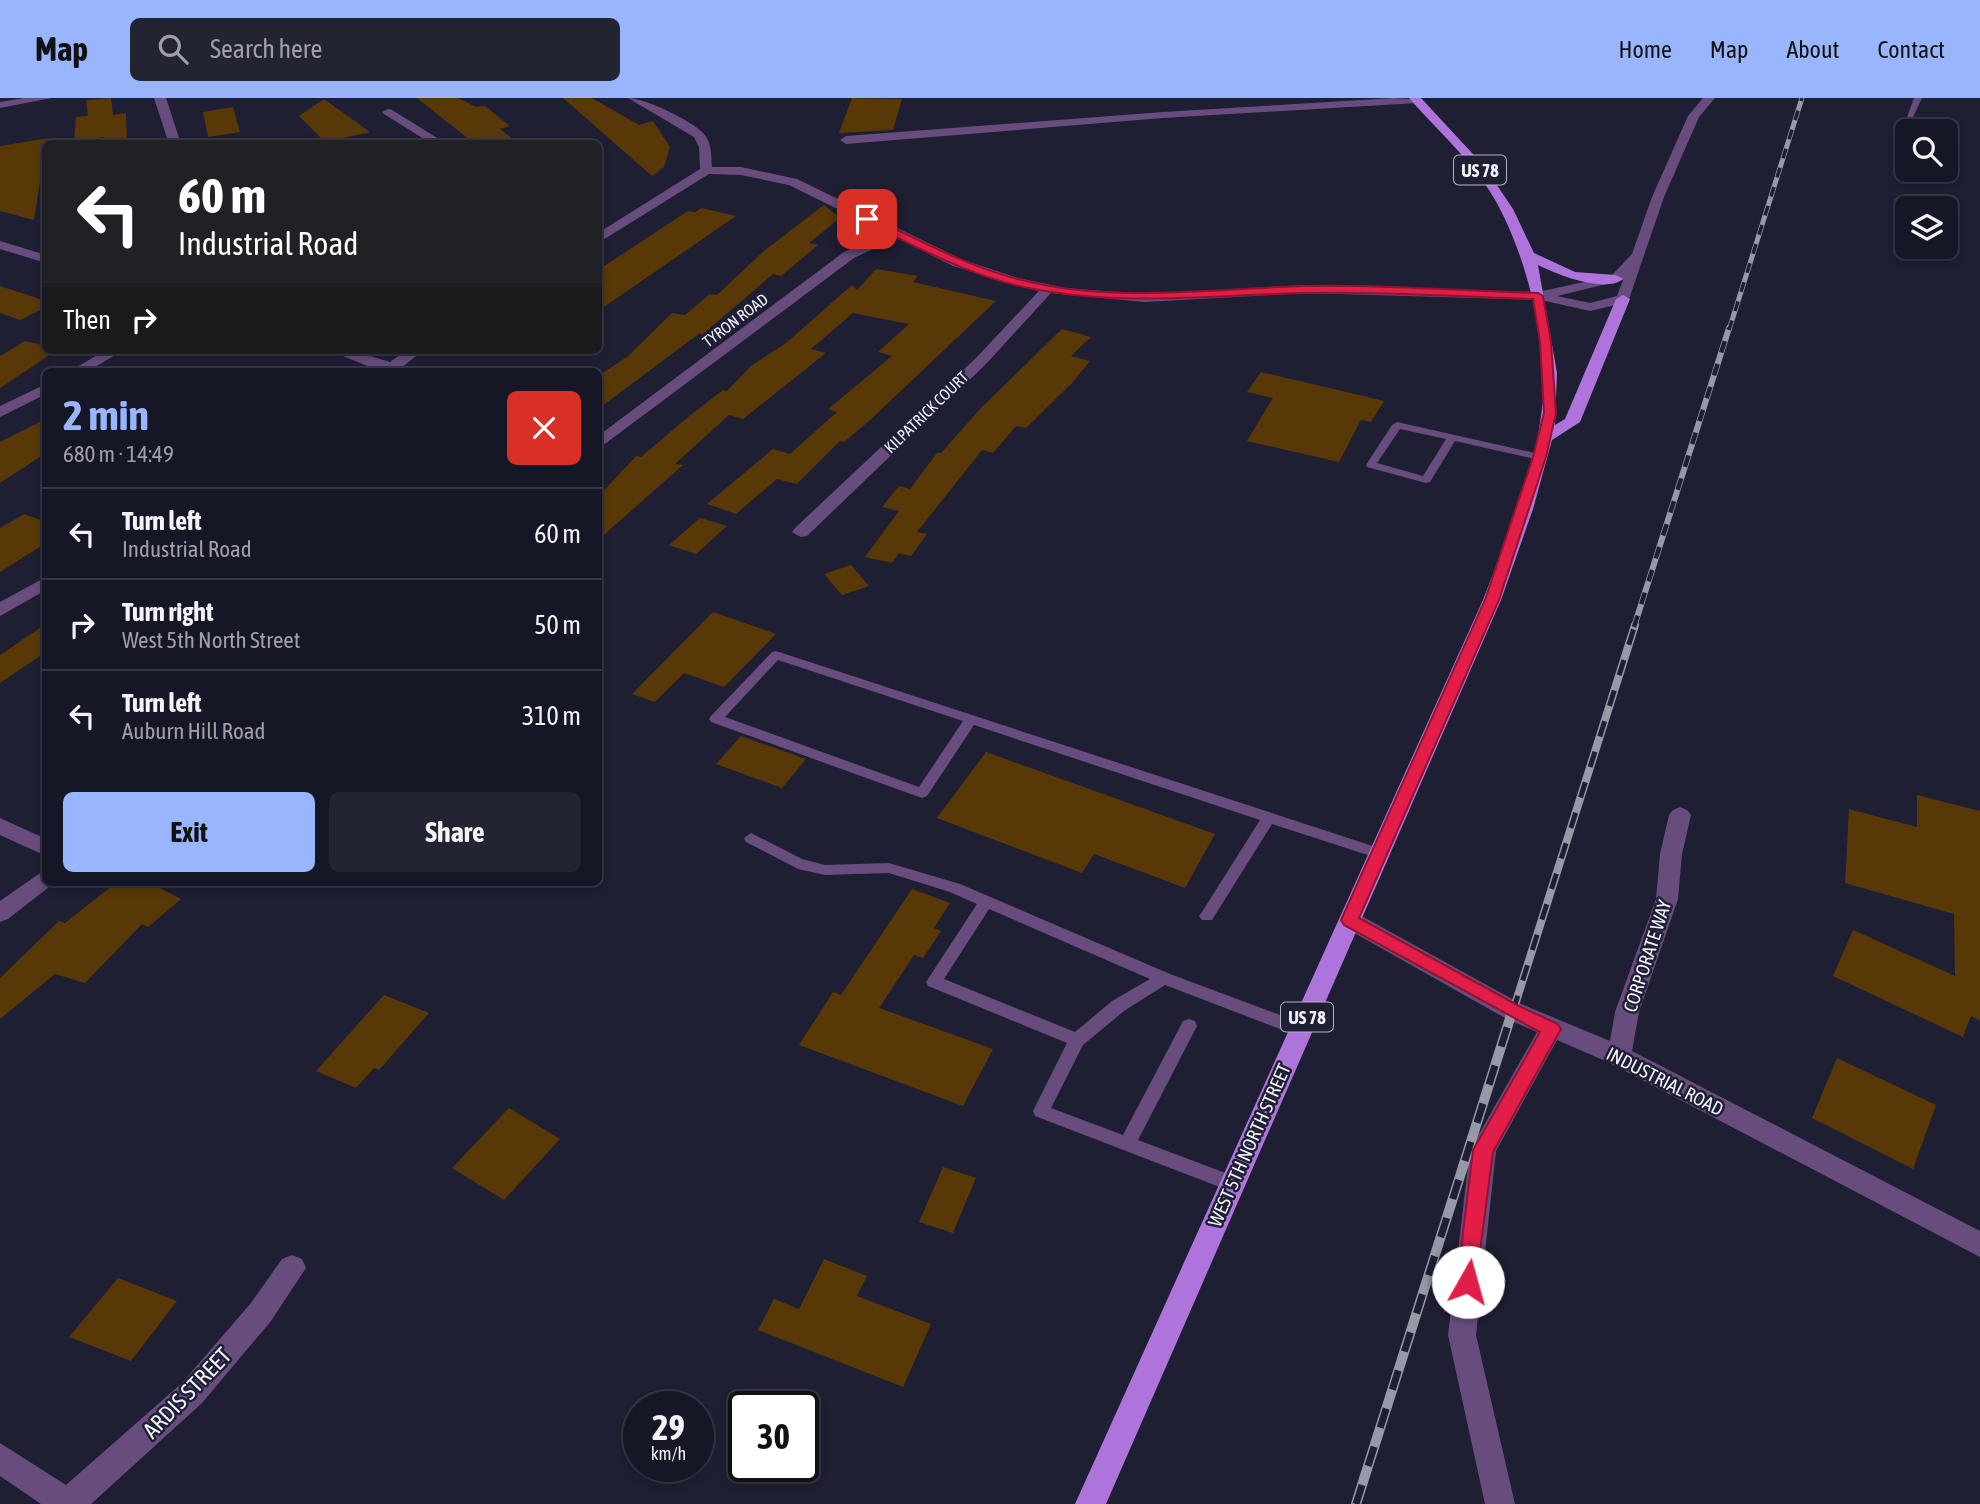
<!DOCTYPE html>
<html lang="en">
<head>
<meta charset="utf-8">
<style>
	:root { --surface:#161726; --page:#232432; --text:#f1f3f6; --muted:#9e9fa7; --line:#353643; --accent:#98b5fd }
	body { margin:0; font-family:"Asap Condensed",sans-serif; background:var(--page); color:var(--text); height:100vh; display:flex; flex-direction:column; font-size:26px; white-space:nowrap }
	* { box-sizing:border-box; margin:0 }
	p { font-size:23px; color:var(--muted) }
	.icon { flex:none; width:38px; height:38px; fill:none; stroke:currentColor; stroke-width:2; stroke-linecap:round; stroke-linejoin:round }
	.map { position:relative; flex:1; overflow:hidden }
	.drawer { position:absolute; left:42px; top:270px; width:560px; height:518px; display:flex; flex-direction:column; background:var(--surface); border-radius:10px; box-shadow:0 4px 10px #0003,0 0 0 2px var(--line) }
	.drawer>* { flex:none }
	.hud { position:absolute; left:42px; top:42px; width:560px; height:214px; border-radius:10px; box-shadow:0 4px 10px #0003,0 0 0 2px var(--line); background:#202124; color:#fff; overflow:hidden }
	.tools { position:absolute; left:1895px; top:21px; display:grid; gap:14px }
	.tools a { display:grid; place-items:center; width:63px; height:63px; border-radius:10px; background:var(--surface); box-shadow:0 4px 10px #0003,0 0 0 2px var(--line); font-size:35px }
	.speed { position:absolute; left:623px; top:1293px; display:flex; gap:14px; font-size:35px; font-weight:700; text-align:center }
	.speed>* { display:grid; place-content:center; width:91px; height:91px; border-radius:50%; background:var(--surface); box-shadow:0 4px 10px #0003,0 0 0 2px var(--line); line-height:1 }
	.speed small { font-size:18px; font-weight:400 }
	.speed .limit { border:4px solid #111; border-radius:10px; background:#fff; color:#111 }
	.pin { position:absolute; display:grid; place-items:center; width:60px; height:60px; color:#fff; margin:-30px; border-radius:14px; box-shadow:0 4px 10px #0006 }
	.me { position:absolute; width:77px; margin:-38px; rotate:7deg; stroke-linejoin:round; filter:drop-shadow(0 0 5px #0008) }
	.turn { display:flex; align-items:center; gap:24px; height:147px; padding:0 21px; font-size:32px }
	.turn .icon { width:91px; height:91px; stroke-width:2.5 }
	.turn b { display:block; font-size:49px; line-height:60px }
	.then { display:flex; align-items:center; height:66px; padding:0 21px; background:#0003; gap:14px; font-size:26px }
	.round { display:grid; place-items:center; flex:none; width:74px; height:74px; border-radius:10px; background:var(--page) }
	.head { display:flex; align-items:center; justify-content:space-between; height:119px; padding:0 21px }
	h1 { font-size:42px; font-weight:700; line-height:52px; color:var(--accent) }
	.action { display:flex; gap:14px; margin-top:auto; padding:14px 21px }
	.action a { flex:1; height:80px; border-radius:10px; background:var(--accent); color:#111; font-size:28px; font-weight:700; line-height:80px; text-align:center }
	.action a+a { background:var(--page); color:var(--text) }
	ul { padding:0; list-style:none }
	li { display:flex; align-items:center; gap:21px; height:91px; padding:0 21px; border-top:2px solid var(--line) }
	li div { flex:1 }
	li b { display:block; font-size:26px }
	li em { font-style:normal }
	header { display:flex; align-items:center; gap:42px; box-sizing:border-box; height:98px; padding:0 35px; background:var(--accent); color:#111 }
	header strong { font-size:33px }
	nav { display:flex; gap:38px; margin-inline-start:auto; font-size:24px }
	.search { width:490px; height:63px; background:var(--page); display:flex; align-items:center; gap:18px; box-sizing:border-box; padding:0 24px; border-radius:10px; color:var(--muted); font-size:26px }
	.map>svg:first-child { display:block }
	.building { fill:#593807 }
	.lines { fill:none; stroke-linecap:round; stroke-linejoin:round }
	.lane { fill:#684c7e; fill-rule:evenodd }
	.street { fill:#684c7e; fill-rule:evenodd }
	.primary { fill:#af74db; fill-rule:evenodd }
	.rail-far3-casing { stroke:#9899a7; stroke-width:5 }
	.rail-far2-casing { stroke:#9899a7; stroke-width:6 }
	.rail-far1-casing { stroke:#9899a7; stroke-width:8 }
	.rail-casing { stroke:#9899a7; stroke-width:10 }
	.rail-far3 { stroke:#1e1f33; stroke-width:3.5; stroke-dasharray:10; stroke-linecap:butt }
	.rail-far2 { stroke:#1e1f33; stroke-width:4.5; stroke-dasharray:12; stroke-linecap:butt }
	.rail-far1 { stroke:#1e1f33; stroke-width:5; stroke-dasharray:16; stroke-linecap:butt }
	.rail { stroke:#1e1f33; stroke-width:7; stroke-dasharray:20; stroke-linecap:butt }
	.route { fill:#e11d48; stroke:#92132f; stroke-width:2 }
	.labels { text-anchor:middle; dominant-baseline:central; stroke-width:5; stroke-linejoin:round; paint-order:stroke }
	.far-street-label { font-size:16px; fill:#f1f2fd; stroke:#1e1f33 }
	.shield { fill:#1e1f33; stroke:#b2b3c0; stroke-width:2 }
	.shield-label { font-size:18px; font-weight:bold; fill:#f1f2fd }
	.street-label { font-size:19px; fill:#f1f2fd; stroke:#1e1f33 }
	.near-street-label { font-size:23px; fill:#f1f2fd; stroke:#1e1f33 }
</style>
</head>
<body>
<header>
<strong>Map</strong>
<div class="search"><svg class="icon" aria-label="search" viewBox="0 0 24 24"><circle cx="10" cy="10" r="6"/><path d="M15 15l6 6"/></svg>Search here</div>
<nav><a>Home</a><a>Map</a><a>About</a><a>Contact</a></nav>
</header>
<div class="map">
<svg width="1980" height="1406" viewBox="0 0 1980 1406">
	<rect width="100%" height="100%" fill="#1e1f33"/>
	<g class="building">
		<polygon points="111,0 113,17 126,15 127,46 104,46 104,39 74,43 76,19 88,18 86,2"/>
		<polygon points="417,0 458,0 476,9 485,8 510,28 500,31 519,46 475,46"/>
		<polygon points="563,0 592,0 639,27 653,23 670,49 664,69 652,78"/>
		<polygon points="852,0 902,1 893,32 839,35"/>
		<polygon points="324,1 370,34 325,44 299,18"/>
		<polygon points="233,9 240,34 208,39 203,14"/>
		<polygon points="49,40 46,46 34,122 0,113 0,48"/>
		<polygon points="824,107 840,120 809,145 818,147 781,178 773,176 702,237 700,235 598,311 598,278 627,259 672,215 685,217 710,196 717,197 765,152"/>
		<polygon points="702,110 736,118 598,213 598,172 688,113 695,114"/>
		<polygon points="876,171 918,178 913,184 996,203 869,323 844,344 840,343 797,386 777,381 736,416 707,406 773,351 790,356 837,314 828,311 892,258 878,254 909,226 853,215 811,251 826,255 743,321 729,317 675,366 683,367 598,442 598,399 636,358 641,359 688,319 723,292 727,293 751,268 786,245 852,187 857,192"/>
		<polygon points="0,188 46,203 46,209 20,222 0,215"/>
		<polygon points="1062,231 1091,239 1071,258 1090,263 1072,285 1026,330 1016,328 993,355 982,352 917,434 927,436 911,458 899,455 892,465 865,459 899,413 882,409 899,388 910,391 937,355 941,355 981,310"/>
		<polygon points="25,243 46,248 46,252 57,252 0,290 0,258"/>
		<polygon points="1261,274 1384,303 1371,324 1361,322 1339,364 1247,343 1273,300 1247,294"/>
		<polygon points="46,321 46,355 0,385 0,344"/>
		<polygon points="24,416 46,424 46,445 0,474 0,430"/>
		<polygon points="700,420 727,428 696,456 669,447"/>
		<polygon points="851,467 869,488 842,497 824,476"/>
		<polygon points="713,514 776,536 724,589 684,575 655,604 632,596"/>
		<polygon points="46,526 46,554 0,585 0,557"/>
		<polygon points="741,638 806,661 782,690 716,666"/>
		<polygon points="986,654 1215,736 1185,790 1094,756 1082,775 937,720"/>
		<polygon points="1917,697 1980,713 1980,923 1971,918 1963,939 1833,878 1853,832 1955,878 1954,816 1845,785 1849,711 1917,729"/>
		<polygon points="117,784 148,784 181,801 148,829 142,826 85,885 55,876 0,921 0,880 59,823 65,825"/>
		<polygon points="912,791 950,805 934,830 941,833 923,860 914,857 879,910 993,951 963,1008 799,947 833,894 841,897"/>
		<polygon points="384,897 429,915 379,972 374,970 356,990 316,973"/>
		<polygon points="1837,960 1936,1007 1913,1071 1812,1020"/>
		<polygon points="509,1010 560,1041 504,1102 452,1070"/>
		<polygon points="943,1069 976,1080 953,1135 919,1124"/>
		<polygon points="824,1161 867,1178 857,1198 931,1226 903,1289 758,1232 774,1201 799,1211"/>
		<polygon points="118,1180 177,1203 131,1263 69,1239"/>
	</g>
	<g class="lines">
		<g class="lane">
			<polygon points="1914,0 1922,0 1913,19 1907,19"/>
			<path d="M 1397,324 L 1539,356 L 1544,359 L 1539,362 L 1455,343 L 1430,384 L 1426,385 L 1367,369 L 1366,367 L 1392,327 ZM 1400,331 L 1446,341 L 1423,378 L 1377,365 Z"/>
			<path d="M 776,553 L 1385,752 L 1387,756 L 1385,760 L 1380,761 L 1272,726 L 1212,822 L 1202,822 L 1199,818 L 1202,814 L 1260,722 L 974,627 L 927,698 L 922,700 L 711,624 L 709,621 L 711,618 L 772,554 ZM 778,562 L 963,623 L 919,689 L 725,619 Z"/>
			<path d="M 751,735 L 802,761 L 825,767 L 889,765 L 960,786 L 1170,876 L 1307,927 L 1309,932 L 1307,937 L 1301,939 L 1165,887 L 1124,913 L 1083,947 L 1051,1010 L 1123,1037 L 1183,923 L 1189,921 L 1195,923 L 1197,928 L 1138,1042 L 1236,1079 L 1239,1085 L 1236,1091 L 1230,1093 L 1035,1018 L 1033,1013 L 1067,945 L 928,888 L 926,884 L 977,806 L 950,794 L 889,775 L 825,777 L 798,771 L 746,744 L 744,740 ZM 989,811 L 1150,881 L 1112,903 L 1075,934 L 944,881 Z"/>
		</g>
		<g class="street">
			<polygon points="24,0 52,0 0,10 0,4"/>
			<polygon points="154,0 166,0 181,46 169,46"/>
			<path d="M 628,0 C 645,0 693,23 704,36 C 712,45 711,57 712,69 L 741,69 L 797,81 L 963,162 L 1018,180 L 1065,190 L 1144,196 L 1306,187 L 1538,194 L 1611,178 L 1632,156 L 1652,99 L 1688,18 L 1703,0 L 1715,0 L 1699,19 L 1664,99 L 1628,204 L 1590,213 L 1541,202 L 1306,195 L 1144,204 L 1051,195 L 987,265 L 807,438 L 801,439 L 792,434 L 795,430 L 977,259 L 1039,193 L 953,168 L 897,140 L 854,160 L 598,351 L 598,338 L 844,154 L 886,135 L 789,87 L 741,77 L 709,76 L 598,145 L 598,135 L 700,71 L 699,49 L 694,39 ZM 1623,182 L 1617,198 L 1590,205 L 1557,198 Z"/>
			<polygon points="1394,0 1423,2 1417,5 1163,20 846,46 840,42 846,38 1163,14"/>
			<polygon points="388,11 392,12 447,46 432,46 384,16 382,14"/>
			<polygon points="0,143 46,157 46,165 0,151"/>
			<polygon points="106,252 124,252 88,273 70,273"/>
			<polygon points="328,252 350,252 390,264 407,252 424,252 397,273 380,273"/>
			<polygon points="46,286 46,296 0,319 0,308"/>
			<polygon points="46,479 46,492 0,518 0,504"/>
			<polygon points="1680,709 1687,712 1691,717 1682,756 1678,801 1639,914 1632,953 1980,1133 1980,1159 1610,965 1557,942 1496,1053 1476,1237 1515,1406 1485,1406 1448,1237 1470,1052 1537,934 1505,920 1342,828 1339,822 1342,816 1350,813 1358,816 1521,906 1610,943 1615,914 1656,801 1660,756 1669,717 1673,712"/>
			<polygon points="0,720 46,741 46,758 0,737"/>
			<polygon points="46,771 46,784 54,785 8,821 0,824 0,803"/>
			<polygon points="292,1157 302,1161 306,1170 271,1223 202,1305 91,1406 41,1406 0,1378 0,1345 66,1387 182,1285 251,1205 282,1161"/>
		</g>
		<path class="primary" d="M 1409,0 L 1421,0 L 1484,68 L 1513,111 L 1534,155 L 1575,174 L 1616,177 L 1623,181 C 1605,196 1556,176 1538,167 L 1557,275 L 1555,327 L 1565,321 L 1616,201 L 1623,197 L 1630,201 L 1580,324 L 1552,342 L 1533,411 L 1501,502 L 1106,1406 L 1075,1406 L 1483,502 C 1506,441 1535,375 1542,310 C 1550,246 1524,146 1489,92 C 1466,57 1436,31 1409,0 Z"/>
		<g class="rail-far3-casing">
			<polyline id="rail-far3" points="1729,232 1802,0"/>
		</g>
		<g class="rail-far2-casing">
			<polyline id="rail-far2" points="1634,529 1729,230"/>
		</g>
		<g class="rail-far1-casing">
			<polyline id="rail-far1" points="1513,913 1635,527"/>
		</g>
		<g class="rail-casing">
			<polyline id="rail" points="1356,1406 1513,911"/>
		</g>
		<use href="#rail-far3" class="rail-far3"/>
		<use href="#rail-far2" class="rail-far2"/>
		<use href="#rail-far1" class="rail-far1"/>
		<use href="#rail" class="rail"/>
	</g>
	<path class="route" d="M 864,119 L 871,119 C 919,142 966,168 1018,181 C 1111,206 1209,191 1304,188 C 1381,186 1460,193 1538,195 L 1543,198 L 1551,244 L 1556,315 L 1546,359 L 1499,502 L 1359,820 L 1519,908 L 1558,926 L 1561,931 L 1493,1054 L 1475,1191 L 1468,1194 L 1460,1191 L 1457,1184 L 1473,1052 L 1540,934 L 1344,827 L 1341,822 L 1485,502 L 1533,359 L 1544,315 L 1540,244 L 1533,201 C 1457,199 1381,193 1305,195 C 1207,197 1112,210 1015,187 C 962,174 913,147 864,123 Z"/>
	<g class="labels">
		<g class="far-street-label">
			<text transform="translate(735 222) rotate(-37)">TYRON ROAD</text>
			<text transform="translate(926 314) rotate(-44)">KILPATRICK COURT</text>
		</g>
		<g class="shield">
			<rect x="1454" y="57.5" width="52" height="29" rx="5"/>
			<rect x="1281" y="904.5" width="52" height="29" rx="5"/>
		</g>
		<g class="shield-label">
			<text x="1480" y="72">US 78</text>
			<text x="1307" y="919">US 78</text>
		</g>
		<g class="street-label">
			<text transform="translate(1647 858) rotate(-72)">CORPORATE WAY</text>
			<text transform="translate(1665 983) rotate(27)">INDUSTRIAL ROAD</text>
			<text transform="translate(1249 1047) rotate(-66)">WEST 5TH NORTH STREET</text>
		</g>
		<g class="near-street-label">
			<text transform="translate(187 1295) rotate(-46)">ARDIS STREET</text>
		</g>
	</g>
</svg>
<div class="tools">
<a><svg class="icon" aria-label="search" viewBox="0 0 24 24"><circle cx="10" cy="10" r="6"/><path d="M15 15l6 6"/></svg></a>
<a><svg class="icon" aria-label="layers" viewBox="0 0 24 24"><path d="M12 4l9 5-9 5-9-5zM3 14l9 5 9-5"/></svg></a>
</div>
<div class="speed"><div>29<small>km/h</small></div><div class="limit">30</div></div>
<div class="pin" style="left:867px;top:121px;background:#d93025"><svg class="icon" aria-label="arrive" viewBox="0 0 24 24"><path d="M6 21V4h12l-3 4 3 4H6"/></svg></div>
<svg class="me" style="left:1468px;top:1184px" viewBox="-20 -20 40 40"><circle r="19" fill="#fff"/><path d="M0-13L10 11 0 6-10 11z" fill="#e11d48"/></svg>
<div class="hud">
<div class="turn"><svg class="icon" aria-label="left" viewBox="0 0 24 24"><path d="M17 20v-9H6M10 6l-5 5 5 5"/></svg><div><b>60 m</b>Industrial Road</div></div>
<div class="then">Then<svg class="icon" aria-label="right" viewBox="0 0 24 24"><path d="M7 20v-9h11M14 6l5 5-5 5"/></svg></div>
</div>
<section class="drawer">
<div class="head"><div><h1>2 min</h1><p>680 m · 14:49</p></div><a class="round" style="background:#d93025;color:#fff"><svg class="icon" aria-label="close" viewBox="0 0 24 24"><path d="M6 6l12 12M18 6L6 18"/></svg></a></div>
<ul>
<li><svg class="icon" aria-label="left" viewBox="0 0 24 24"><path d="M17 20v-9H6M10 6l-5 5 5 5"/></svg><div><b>Turn left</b><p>Industrial Road</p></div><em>60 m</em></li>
<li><svg class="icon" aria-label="right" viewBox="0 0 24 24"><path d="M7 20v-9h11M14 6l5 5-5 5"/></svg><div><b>Turn right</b><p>West 5th North Street</p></div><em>50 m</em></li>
<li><svg class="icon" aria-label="left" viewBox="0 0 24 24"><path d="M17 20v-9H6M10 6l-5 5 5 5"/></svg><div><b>Turn left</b><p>Auburn Hill Road</p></div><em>310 m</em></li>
</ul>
<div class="action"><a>Exit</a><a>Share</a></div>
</section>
</div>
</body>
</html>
